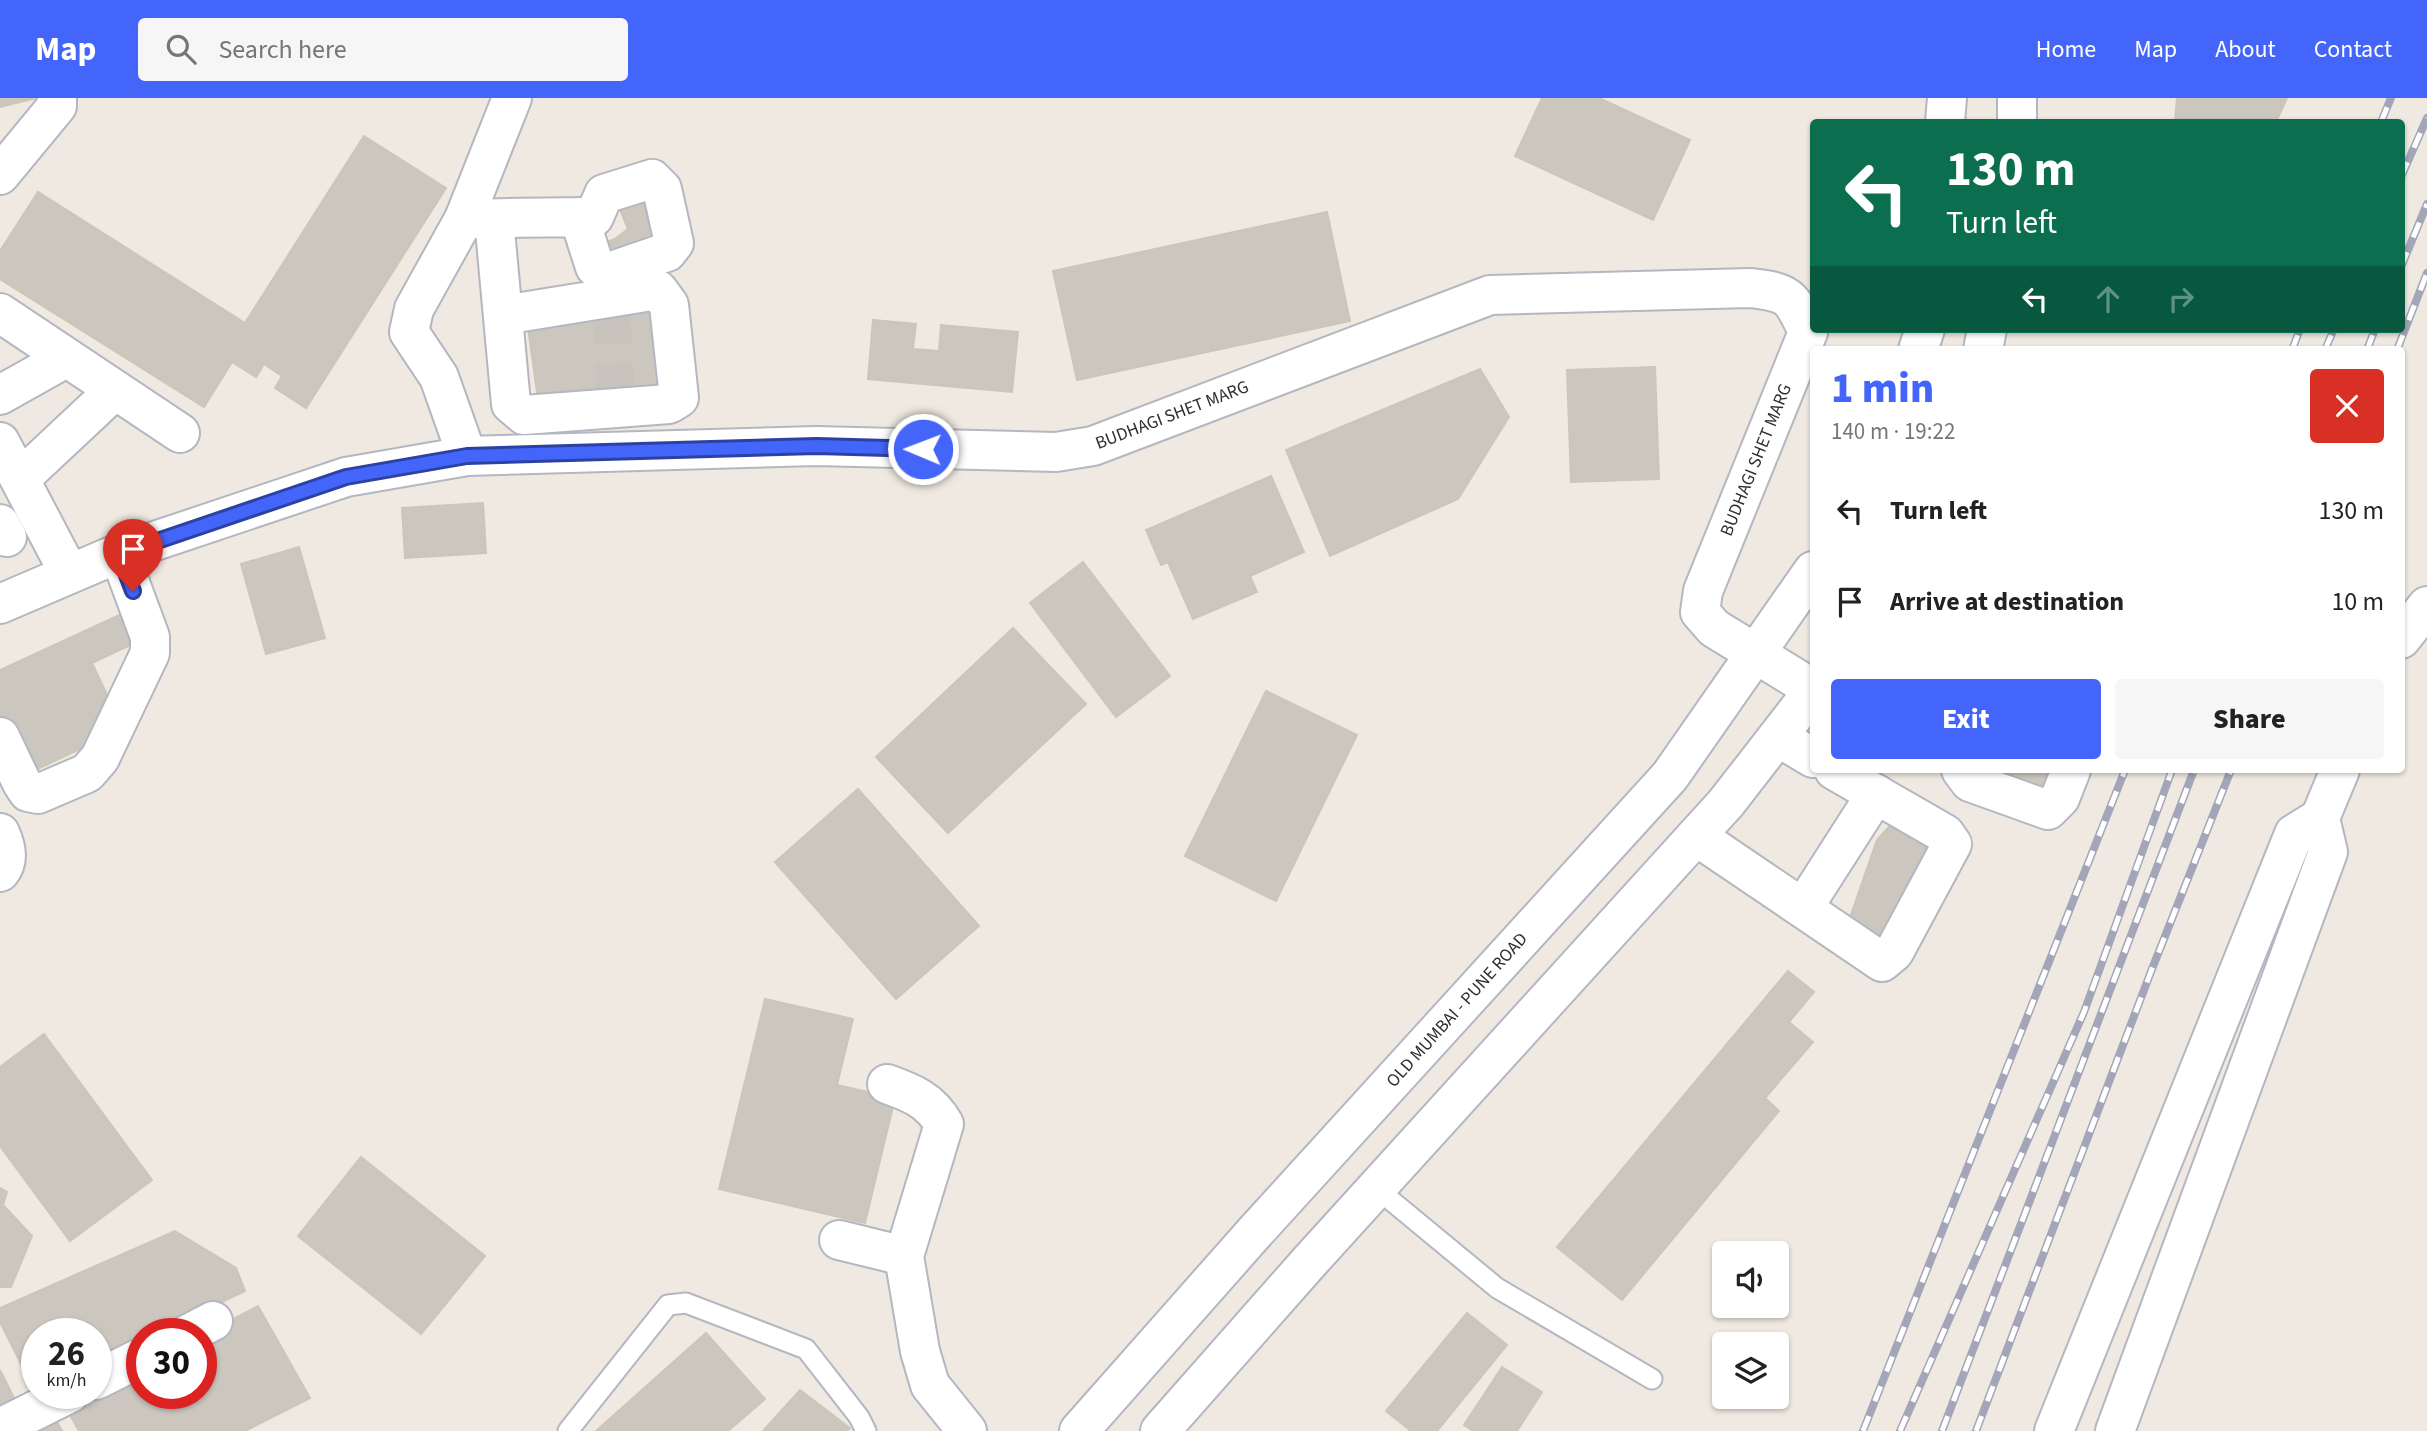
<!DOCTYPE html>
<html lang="en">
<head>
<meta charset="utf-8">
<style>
	:root { --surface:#fff; --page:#f6f6f6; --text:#222; --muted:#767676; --accent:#4365fa }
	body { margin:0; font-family:"Source Sans 3",sans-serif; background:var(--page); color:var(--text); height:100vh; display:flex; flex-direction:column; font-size:26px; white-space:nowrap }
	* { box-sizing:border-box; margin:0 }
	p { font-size:23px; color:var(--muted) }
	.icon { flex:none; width:38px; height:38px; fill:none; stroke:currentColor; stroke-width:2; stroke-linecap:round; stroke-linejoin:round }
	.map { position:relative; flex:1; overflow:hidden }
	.sheet { position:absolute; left:1810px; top:248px; width:595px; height:427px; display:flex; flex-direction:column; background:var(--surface); border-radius:7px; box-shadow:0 2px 5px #0004 }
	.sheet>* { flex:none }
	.banner { position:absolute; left:1810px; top:21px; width:595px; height:214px; border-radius:7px; box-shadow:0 2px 5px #0004; background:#0b6e4f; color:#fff; overflow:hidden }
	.fabs { position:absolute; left:1712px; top:1143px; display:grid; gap:14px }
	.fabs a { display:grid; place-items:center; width:77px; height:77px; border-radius:7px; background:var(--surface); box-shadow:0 2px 5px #0004; font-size:35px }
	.speed { position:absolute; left:21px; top:1220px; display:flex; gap:14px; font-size:35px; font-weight:700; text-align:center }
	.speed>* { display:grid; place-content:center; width:91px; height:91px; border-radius:50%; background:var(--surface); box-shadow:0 2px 5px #0004; line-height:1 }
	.speed small { font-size:18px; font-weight:400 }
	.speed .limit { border:10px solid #d22; background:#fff; color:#111 }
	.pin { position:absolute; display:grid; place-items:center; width:60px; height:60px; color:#fff; margin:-72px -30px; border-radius:50% 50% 50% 0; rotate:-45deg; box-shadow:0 0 7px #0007 }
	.pin .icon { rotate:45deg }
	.me { position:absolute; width:77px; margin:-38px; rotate:271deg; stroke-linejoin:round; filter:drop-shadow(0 0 5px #0008) }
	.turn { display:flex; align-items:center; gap:24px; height:147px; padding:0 21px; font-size:32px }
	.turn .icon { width:91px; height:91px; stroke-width:2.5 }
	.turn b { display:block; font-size:49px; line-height:60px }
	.lanes { display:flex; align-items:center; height:66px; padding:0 21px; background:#0003; justify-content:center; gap:35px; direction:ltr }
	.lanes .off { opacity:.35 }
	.round { display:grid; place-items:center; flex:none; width:74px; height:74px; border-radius:7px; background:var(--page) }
	.overview { display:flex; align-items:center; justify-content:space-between; height:119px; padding:0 21px }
	h1 { font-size:42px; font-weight:800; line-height:52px; color:var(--accent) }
	.cta { display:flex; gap:14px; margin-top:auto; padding:14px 21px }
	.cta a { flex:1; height:80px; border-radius:7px; background:var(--accent); color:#fff; font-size:28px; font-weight:800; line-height:80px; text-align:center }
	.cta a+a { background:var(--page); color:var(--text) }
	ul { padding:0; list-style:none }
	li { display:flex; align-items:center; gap:21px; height:91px; padding:0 21px }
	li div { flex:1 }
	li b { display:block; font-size:26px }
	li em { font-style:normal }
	header { display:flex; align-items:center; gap:42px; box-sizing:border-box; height:98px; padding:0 35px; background:var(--accent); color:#fff }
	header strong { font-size:33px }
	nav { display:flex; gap:38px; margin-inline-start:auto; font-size:24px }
	.search { width:490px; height:63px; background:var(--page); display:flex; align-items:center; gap:18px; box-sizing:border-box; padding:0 24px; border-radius:7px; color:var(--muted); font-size:26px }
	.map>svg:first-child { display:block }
	.building { fill:#cbc7bf; stroke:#cbc5ba; stroke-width:2 }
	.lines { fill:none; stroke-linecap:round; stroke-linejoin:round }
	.minor-tunnel { stroke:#c8c4bd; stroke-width:38; stroke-dasharray:38 19; stroke-linecap:butt }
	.service-casing { stroke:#b4b7c1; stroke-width:23 }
	.minor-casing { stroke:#b4b7c1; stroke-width:42 }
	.secondary-casing { stroke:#b4b7c1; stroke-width:42 }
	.service { stroke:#fff; stroke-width:19 }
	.minor { stroke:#fff; stroke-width:38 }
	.secondary { stroke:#fff; stroke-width:38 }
	.rail-casing { stroke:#a3a6b8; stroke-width:8 }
	.rail { stroke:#fff; stroke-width:5; stroke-dasharray:16; stroke-linecap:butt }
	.route-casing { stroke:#2c42a2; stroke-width:18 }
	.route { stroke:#4365fa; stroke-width:12 }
	.labels { text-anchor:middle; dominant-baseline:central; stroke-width:7; stroke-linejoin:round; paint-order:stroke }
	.street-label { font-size:18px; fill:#2e2e2e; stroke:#fff }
</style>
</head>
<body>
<header>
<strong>Map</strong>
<div class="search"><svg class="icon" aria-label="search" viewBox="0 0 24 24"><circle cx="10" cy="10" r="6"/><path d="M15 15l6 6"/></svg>Search here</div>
<nav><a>Home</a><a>Map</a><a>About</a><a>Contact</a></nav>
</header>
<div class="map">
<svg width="2427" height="1333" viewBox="0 0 2427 1333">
	<rect width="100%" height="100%" fill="#efe9e1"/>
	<g class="building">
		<polygon points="0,0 36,0 0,9"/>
		<polygon points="1542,0 1599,0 1690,42 1653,122 1515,58"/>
		<polygon points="2177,0 2287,0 2276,24 2175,24"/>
		<polygon points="364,38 446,90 306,310 275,290 282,278 264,266 256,279 232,264 204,309 0,181 0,153 38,94 245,225"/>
		<polygon points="648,89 663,146 604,168 598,147 615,141 628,131 617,104"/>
		<polygon points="1327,114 1350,223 1077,282 1053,173"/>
		<polygon points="658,203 671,297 540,316 527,222"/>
		<polygon points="873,222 916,226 913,251 939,253 941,227 1018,234 1012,294 868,281"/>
		<polygon points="1655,269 1659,381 1571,384 1567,272"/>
		<polygon points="1480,271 1509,319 1458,401 1330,458 1286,352"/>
		<polygon points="1271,378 1304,454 1250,478 1257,494 1193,521 1168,464 1161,467 1146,432"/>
		<polygon points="483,405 486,455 405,460 402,410"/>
		<polygon points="299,449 325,540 266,556 241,466"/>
		<polygon points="1083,464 1170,578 1116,619 1030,505"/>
		<polygon points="130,512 143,541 92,565 109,601 84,649 27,676 0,618 0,572"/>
		<polygon points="1013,530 1086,606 948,735 876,659"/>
		<polygon points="1266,593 1357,637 1276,803 1185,758"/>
		<polygon points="1977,672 2058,672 2047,703"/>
		<polygon points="858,691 979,828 896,901 775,764"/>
		<polygon points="1898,719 1941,740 1881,853 1844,837 1877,742"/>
		<polygon points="1788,873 1814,894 1789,924 1813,944 1765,1000 1779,1013 1622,1202 1557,1149"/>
		<polygon points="765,901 853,921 837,987 895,1000 865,1125 719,1091"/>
		<polygon points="44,936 152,1082 70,1143 0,1048 0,969"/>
		<polygon points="361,1059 485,1158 421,1236 298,1138"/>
		<polygon points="0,1090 7,1094 3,1107 32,1138 11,1189 0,1189"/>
		<polygon points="175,1133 236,1170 245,1193 155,1236 142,1236 142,1242 96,1263 96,1236 37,1236 37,1291 34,1292 0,1224 0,1210"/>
		<polygon points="258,1208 310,1300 245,1333 79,1333 66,1310 142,1270 142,1295 201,1295 201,1238"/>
		<polygon points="1467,1215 1507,1247 1437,1333 1411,1333 1386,1313"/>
		<polygon points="706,1235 765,1301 728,1333 596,1333"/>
		<polygon points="1502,1269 1542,1294 1517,1333 1473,1333 1464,1327"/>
		<polygon points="0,1272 15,1302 0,1309"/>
		<polygon points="800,1292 850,1330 847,1333 763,1333"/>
		<polygon points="55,1320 62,1333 28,1333"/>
	</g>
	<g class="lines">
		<polyline class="minor-tunnel" points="611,208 616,308"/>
		<g class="service-casing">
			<g id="service">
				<polyline points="1376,1090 1497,1190 1652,1281"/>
				<polyline points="568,1333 668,1207 686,1205 806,1251 859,1319 866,1333"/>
			</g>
		</g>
		<g class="minor-casing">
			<g id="minor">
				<polyline points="0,77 57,8 57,0"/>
				<path d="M 464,121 C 507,120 551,119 594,119 L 604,96 L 652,81 L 662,91 L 674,145 L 667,154 L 603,176 L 595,169 L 579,119"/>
				<polyline points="494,121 511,306 524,317 669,306 679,300 669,207 658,192 503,217"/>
				<polyline points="0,215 180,335"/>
				<polyline points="0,297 66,260"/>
				<polyline points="0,344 69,475"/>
				<polyline points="467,358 439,279 409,234 414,211 464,121 512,0"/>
				<polyline points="20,381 115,292"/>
				<polyline points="0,426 7,439"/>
				<path d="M 0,506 L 119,455 L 346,379 L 467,358 L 816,348 L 1056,354 L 1093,348 L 1490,197 L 1750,190 C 1790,194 1792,199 1808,234 L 1703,493 L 1700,514 L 1714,530 L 1813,591"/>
				<polyline points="2401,541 2427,508"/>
				<polyline points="0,639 22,685 28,694 38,696 87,675 100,660 150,555 150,539 119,455"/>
				<polyline points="1778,639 1813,660"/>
				<polyline points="1961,672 1970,684 2048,712 2060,700 2071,672"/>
				<polyline points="2320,720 2340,672"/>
				<path d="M 0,735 C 6,748 10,762 0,774"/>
				<polyline points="1696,738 1882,864 1894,854 1952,746 1945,736 1834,672"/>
				<polyline points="1803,810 1876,696"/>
				<path d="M 887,986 C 912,995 930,1002 944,1026 L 904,1158 L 920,1253 L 930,1287 L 967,1333"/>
				<polyline points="839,1142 904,1158"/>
				<polyline points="188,1236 213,1223"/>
				<polyline points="96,1282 142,1259"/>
				<polyline points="0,1330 70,1295"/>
				<polyline points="2054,1333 2294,736 2320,720 2328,754 2115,1333"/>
			</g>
		</g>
		<g class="secondary-casing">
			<g id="secondary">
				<polyline points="1945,24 1947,0"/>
				<polyline points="2017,24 2017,0"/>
				<polyline points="1918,252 1925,231"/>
				<polyline points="1983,252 1987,231"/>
				<polyline points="1079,1333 1254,1135 1670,678 1813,473"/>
				<polyline points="1160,1333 1310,1163 1726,705 1813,593"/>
			</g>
		</g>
		<use href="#service" class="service"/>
		<use href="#minor" class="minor"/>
		<use href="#secondary" class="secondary"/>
		<g class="rail-casing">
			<g id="rail">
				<polyline points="2381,24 2391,0"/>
				<polyline points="2401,79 2427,20"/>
				<polyline points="2401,169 2427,106"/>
				<polyline points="2292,252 2300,231"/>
				<polyline points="2325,252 2334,231"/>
				<polyline points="2367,252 2375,231"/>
				<polyline points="2397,252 2427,175"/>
				<polyline points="1863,1333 2125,672"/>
				<polyline points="1900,1333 2084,914 2172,672"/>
				<polyline points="1942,1333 2194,672"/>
				<polyline points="1976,1333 2152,871 2231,672"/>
			</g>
		</g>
		<use href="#rail" class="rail"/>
	</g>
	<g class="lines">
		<g class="route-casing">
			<polyline id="route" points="133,493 119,456 346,379 467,358 817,348 923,351"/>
		</g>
		<use href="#route" class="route"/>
	</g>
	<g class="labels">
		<g class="street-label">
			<text transform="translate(1172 317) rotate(-21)">BUDHAGI SHET MARG</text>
			<text transform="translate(1756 362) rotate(-68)">BUDHAGI SHET MARG</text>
			<text transform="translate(1457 912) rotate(-48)">OLD MUMBAI - PUNE ROAD</text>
		</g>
	</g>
</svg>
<div class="fabs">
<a><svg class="icon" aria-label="sound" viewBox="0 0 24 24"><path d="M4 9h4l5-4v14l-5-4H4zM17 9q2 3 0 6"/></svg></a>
<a><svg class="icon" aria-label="layers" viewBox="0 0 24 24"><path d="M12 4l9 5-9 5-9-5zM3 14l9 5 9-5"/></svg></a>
</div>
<div class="speed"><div>26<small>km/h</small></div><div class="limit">30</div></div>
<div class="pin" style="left:133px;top:493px;background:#d93025"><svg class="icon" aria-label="arrive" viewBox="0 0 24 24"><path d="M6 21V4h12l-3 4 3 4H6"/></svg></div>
<svg class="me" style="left:923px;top:351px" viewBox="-20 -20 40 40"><circle r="17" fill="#4365fa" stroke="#fff" stroke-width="3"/><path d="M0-11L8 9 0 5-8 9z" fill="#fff"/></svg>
<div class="banner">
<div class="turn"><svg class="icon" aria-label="left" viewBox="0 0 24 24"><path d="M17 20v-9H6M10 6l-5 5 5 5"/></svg><div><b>130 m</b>Turn left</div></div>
<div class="lanes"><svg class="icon" aria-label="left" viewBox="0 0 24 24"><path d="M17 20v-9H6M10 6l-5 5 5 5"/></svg><svg class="icon off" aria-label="ahead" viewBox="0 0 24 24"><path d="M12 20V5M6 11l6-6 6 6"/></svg><svg class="icon off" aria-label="right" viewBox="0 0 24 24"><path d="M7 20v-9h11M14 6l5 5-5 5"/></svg></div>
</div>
<section class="sheet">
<div class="overview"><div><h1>1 min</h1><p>140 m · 19:22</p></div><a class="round" style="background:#d93025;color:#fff"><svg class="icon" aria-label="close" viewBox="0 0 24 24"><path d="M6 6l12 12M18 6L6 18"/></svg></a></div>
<ul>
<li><svg class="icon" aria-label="left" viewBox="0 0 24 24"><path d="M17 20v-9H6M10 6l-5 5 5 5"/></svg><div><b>Turn left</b></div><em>130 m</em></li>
<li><svg class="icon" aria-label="arrive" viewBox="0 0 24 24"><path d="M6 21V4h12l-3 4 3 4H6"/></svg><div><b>Arrive at destination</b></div><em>10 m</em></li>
</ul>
<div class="cta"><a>Exit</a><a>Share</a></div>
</section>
</div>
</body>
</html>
